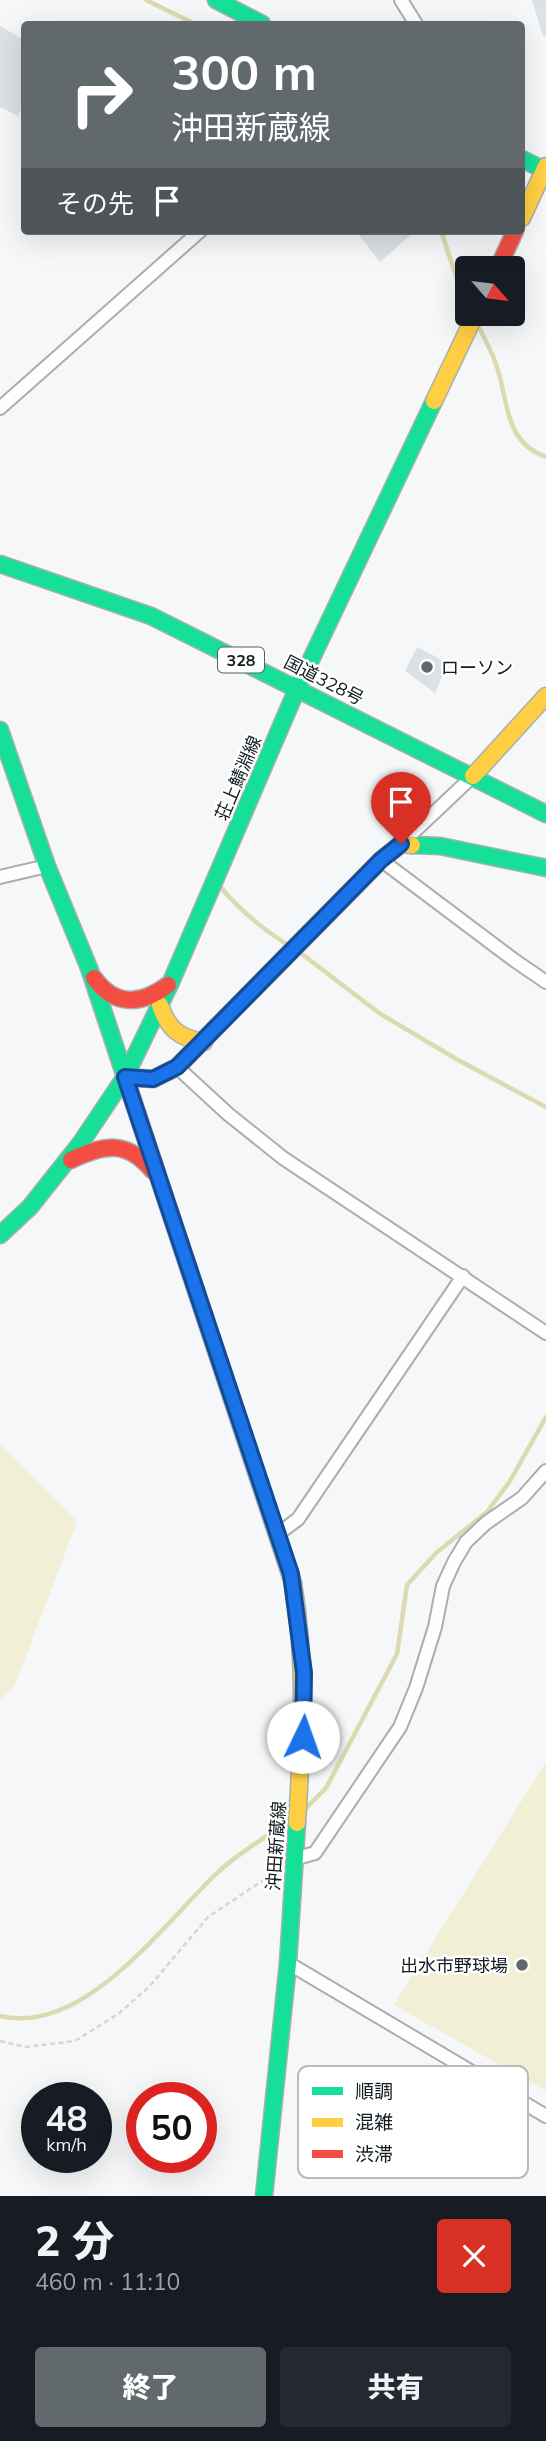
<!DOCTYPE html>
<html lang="ja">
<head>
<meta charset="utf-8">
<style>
	:root { --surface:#171b24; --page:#242831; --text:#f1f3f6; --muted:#9ea1a6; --accent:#62696d }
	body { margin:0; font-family:Mulish,"Noto Sans JP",sans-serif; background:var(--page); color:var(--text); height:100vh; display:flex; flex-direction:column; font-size:26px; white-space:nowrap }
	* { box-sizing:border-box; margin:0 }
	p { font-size:23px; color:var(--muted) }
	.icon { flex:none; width:38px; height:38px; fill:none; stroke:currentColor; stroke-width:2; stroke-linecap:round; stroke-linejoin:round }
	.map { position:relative; height:2196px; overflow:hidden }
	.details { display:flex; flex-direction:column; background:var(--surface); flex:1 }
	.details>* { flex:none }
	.top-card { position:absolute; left:21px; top:21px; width:504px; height:214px; border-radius:7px; box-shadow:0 7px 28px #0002; background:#62696d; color:#fff; overflow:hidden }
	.needle { width:46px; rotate:118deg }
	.fabs { position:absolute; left:455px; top:256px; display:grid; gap:14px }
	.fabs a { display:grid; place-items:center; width:70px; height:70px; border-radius:7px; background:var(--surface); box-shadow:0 7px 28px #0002; font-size:35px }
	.speed { position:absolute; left:21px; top:2082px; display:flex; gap:14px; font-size:35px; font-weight:700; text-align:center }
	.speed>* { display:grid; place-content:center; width:91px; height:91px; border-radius:50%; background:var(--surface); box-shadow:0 7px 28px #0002; line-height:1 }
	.speed small { font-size:18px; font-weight:400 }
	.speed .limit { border:10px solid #d22; background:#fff; color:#111 }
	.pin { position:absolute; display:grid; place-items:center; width:60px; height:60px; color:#fff; margin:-72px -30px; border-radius:50% 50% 50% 0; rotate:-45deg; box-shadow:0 0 7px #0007 }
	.pin .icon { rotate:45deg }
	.me { position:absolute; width:77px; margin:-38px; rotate:3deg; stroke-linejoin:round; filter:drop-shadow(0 0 5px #0008) }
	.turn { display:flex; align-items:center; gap:24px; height:147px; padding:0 35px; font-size:32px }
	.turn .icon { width:91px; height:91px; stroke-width:2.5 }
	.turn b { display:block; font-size:49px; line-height:60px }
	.then { display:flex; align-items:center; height:66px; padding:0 35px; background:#0003; gap:14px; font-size:26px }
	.round { display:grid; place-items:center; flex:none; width:74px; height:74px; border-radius:7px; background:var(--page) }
	.summary { display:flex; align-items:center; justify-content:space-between; height:119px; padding:0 35px }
	h1 { font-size:42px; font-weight:800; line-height:52px }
	.button { display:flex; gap:14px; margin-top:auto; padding:14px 35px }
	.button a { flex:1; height:80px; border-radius:7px; background:var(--accent); color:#fff; font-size:28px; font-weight:800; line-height:80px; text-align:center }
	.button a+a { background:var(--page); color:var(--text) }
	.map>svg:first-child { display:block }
	.green { fill:#f1f0d6 }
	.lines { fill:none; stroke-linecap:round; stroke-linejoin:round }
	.stream { stroke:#dcdaae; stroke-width:4.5 }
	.building { fill:#dce1e5 }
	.street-casing { stroke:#a9aeb2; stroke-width:16 }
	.fast-casing { stroke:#a9aeb2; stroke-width:19 }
	.slow-casing { stroke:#a9aeb2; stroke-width:19 }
	.jam-casing { stroke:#a9aeb2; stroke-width:19 }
	.path { stroke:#d4d5d6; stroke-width:2.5; stroke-dasharray:5 3.5; stroke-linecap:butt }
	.street { stroke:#fefefe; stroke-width:12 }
	.fast { stroke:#16e098; stroke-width:16 }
	.slow { stroke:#ffcf43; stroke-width:16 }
	.jam { stroke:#f24e42; stroke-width:16 }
	.route-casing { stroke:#114b97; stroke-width:18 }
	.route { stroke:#1a73e8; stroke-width:12 }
	.poi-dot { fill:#62696d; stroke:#fff; stroke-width:2.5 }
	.labels { text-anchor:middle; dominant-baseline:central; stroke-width:5; stroke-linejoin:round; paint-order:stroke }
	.shield { fill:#fff; stroke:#5a6064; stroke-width:2 }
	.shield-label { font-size:16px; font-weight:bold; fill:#131c21 }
	.poi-label { font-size:18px; fill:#131c21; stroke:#fff; text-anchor:start }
	.street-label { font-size:18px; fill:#131c21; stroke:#fff }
	.key { fill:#fff; stroke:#b8bbbc; stroke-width:2 }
	.key-label { font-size:19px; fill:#131c21 }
</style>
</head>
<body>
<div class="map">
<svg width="546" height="2196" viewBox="0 0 546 2196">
	<rect width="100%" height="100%" fill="#f5f7f9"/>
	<g class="green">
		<polygon points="0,1443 77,1522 14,1687 0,1699"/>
		<polygon points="546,1762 546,2091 394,2005"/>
	</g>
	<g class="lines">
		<g class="stream">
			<polyline points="146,0 195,24"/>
			<polyline points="441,231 456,276 467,301"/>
			<path d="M 477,324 C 484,337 491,350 496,364 C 509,400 503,442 546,457"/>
			<path d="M 218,884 C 238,909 264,930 291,947"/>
			<polyline points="298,951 379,1013 458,1060 546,1107"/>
			<polyline points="302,1812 326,1788 397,1654 407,1585 436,1553 487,1512 510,1481 546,1417"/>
			<path d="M 0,2016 C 83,2036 162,1926 214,1876 C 236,1854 267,1837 292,1819"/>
		</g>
	</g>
	<g class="building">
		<polygon points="532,0 546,0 546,36 543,36"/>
		<polygon points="0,26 24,40 24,103 18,116 0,107"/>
		<polygon points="356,231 415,231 380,262"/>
		<polygon points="417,647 448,663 435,693 405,671"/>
	</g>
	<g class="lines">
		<g class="street-casing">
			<g id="street">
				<polyline points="401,0 416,24"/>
				<polyline points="0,408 200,231"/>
				<polyline points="401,844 473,776"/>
				<polyline points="381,860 514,960 546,982"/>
				<polyline points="0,877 47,866"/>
				<polyline points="177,1067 228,1114 283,1158 546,1333"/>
				<polyline points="278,1534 298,1519 463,1276"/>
				<polyline points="294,1859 315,1853 400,1727 416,1688 435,1627 443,1586 454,1562 466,1542 486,1523 522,1498 546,1471"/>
				<polyline points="288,1963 546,2116"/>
			</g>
		</g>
		<g class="fast-casing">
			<g id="fast">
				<polyline points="216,0 262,24"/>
				<polyline points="522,159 546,171"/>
				<polyline points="0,564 151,616 546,814"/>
				<polyline points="0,730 47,866 89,968 293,1583"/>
				<polyline points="412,845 440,846 546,868"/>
				<polyline points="0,1235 30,1207 80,1144 125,1077 171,982 297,689 434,401"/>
				<polyline points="264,2196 288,1963 297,1823"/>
			</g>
		</g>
		<g class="slow-casing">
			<g id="slow">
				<polyline points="522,218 546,166"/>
				<polyline points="434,401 476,313"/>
				<polyline points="473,776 546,696"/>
				<path d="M 160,1005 C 168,1029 179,1038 204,1042"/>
				<polyline points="125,1077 153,1079 177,1067 381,860 401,844 412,845"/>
				<path d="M 293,1583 C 307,1666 302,1740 297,1823"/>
			</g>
		</g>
		<g class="jam-casing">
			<g id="jam">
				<polyline points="498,268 515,231"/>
				<path d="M 94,978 C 115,1007 141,1005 168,985"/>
				<path d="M 71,1160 C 105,1144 127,1140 153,1171"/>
			</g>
		</g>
		<polyline class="path" points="0,2041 26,2047 75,2041 118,2014 149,1987 208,1917 277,1871"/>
		<use href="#street" class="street"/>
		<use href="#fast" class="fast"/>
		<use href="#slow" class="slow"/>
		<use href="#jam" class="jam"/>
	</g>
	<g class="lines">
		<g class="route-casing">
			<polyline id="route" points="303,1737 304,1673 291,1574 125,1077 153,1079 177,1067 381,860 401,844"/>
		</g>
		<use href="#route" class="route"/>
	</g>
	<g class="poi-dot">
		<circle cx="427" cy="667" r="7"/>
		<circle cx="522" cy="1965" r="7"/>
	</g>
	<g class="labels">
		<rect class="shield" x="218" y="647.5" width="46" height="25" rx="5"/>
		<g class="shield-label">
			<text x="241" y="660">328</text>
		</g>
		<g class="poi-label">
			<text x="441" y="667">ローソン</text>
			<text x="508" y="1965" text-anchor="end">出水市野球場</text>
		</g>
		<g class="street-label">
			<text transform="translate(324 680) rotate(27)">国道328号</text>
			<text transform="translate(238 778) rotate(-67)">荘上鯖淵線</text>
			<text transform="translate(276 1846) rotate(-86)">沖田新蔵線</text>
		</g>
	</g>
	<rect x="298" y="2066" width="230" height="112" rx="10" class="key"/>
	<rect x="312" y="2087" width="31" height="8" fill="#16e098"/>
	<rect x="312" y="2118" width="31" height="9" fill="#ffcf43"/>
	<rect x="312" y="2150" width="31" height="8" fill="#f24e42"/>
	<g class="key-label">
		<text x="355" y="2098">順調</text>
		<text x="355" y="2129">混雑</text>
		<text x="355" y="2161">渋滞</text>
	</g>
</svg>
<div class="fabs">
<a><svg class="needle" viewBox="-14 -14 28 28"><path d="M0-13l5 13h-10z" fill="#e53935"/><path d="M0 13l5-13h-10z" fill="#9ea1a6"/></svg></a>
</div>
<div class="speed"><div>48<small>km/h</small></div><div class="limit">50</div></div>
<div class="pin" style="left:401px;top:844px;background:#d93025"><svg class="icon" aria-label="arrive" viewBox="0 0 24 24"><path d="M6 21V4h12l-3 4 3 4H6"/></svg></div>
<svg class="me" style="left:303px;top:1737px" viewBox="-20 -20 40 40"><circle r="19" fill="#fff"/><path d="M0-13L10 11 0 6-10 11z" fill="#1a73e8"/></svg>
<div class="top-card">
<div class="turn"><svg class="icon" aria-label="right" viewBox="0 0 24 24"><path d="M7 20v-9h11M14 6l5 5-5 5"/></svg><div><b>300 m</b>沖田新蔵線</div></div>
<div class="then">その先<svg class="icon" aria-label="arrive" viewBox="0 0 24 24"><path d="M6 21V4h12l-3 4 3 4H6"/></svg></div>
</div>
</div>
<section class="details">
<div class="summary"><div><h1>2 分</h1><p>460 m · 11:10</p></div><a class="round" style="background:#d93025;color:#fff"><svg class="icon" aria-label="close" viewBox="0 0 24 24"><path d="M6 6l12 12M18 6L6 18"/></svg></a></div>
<div class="button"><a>終了</a><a>共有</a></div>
</section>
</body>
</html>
